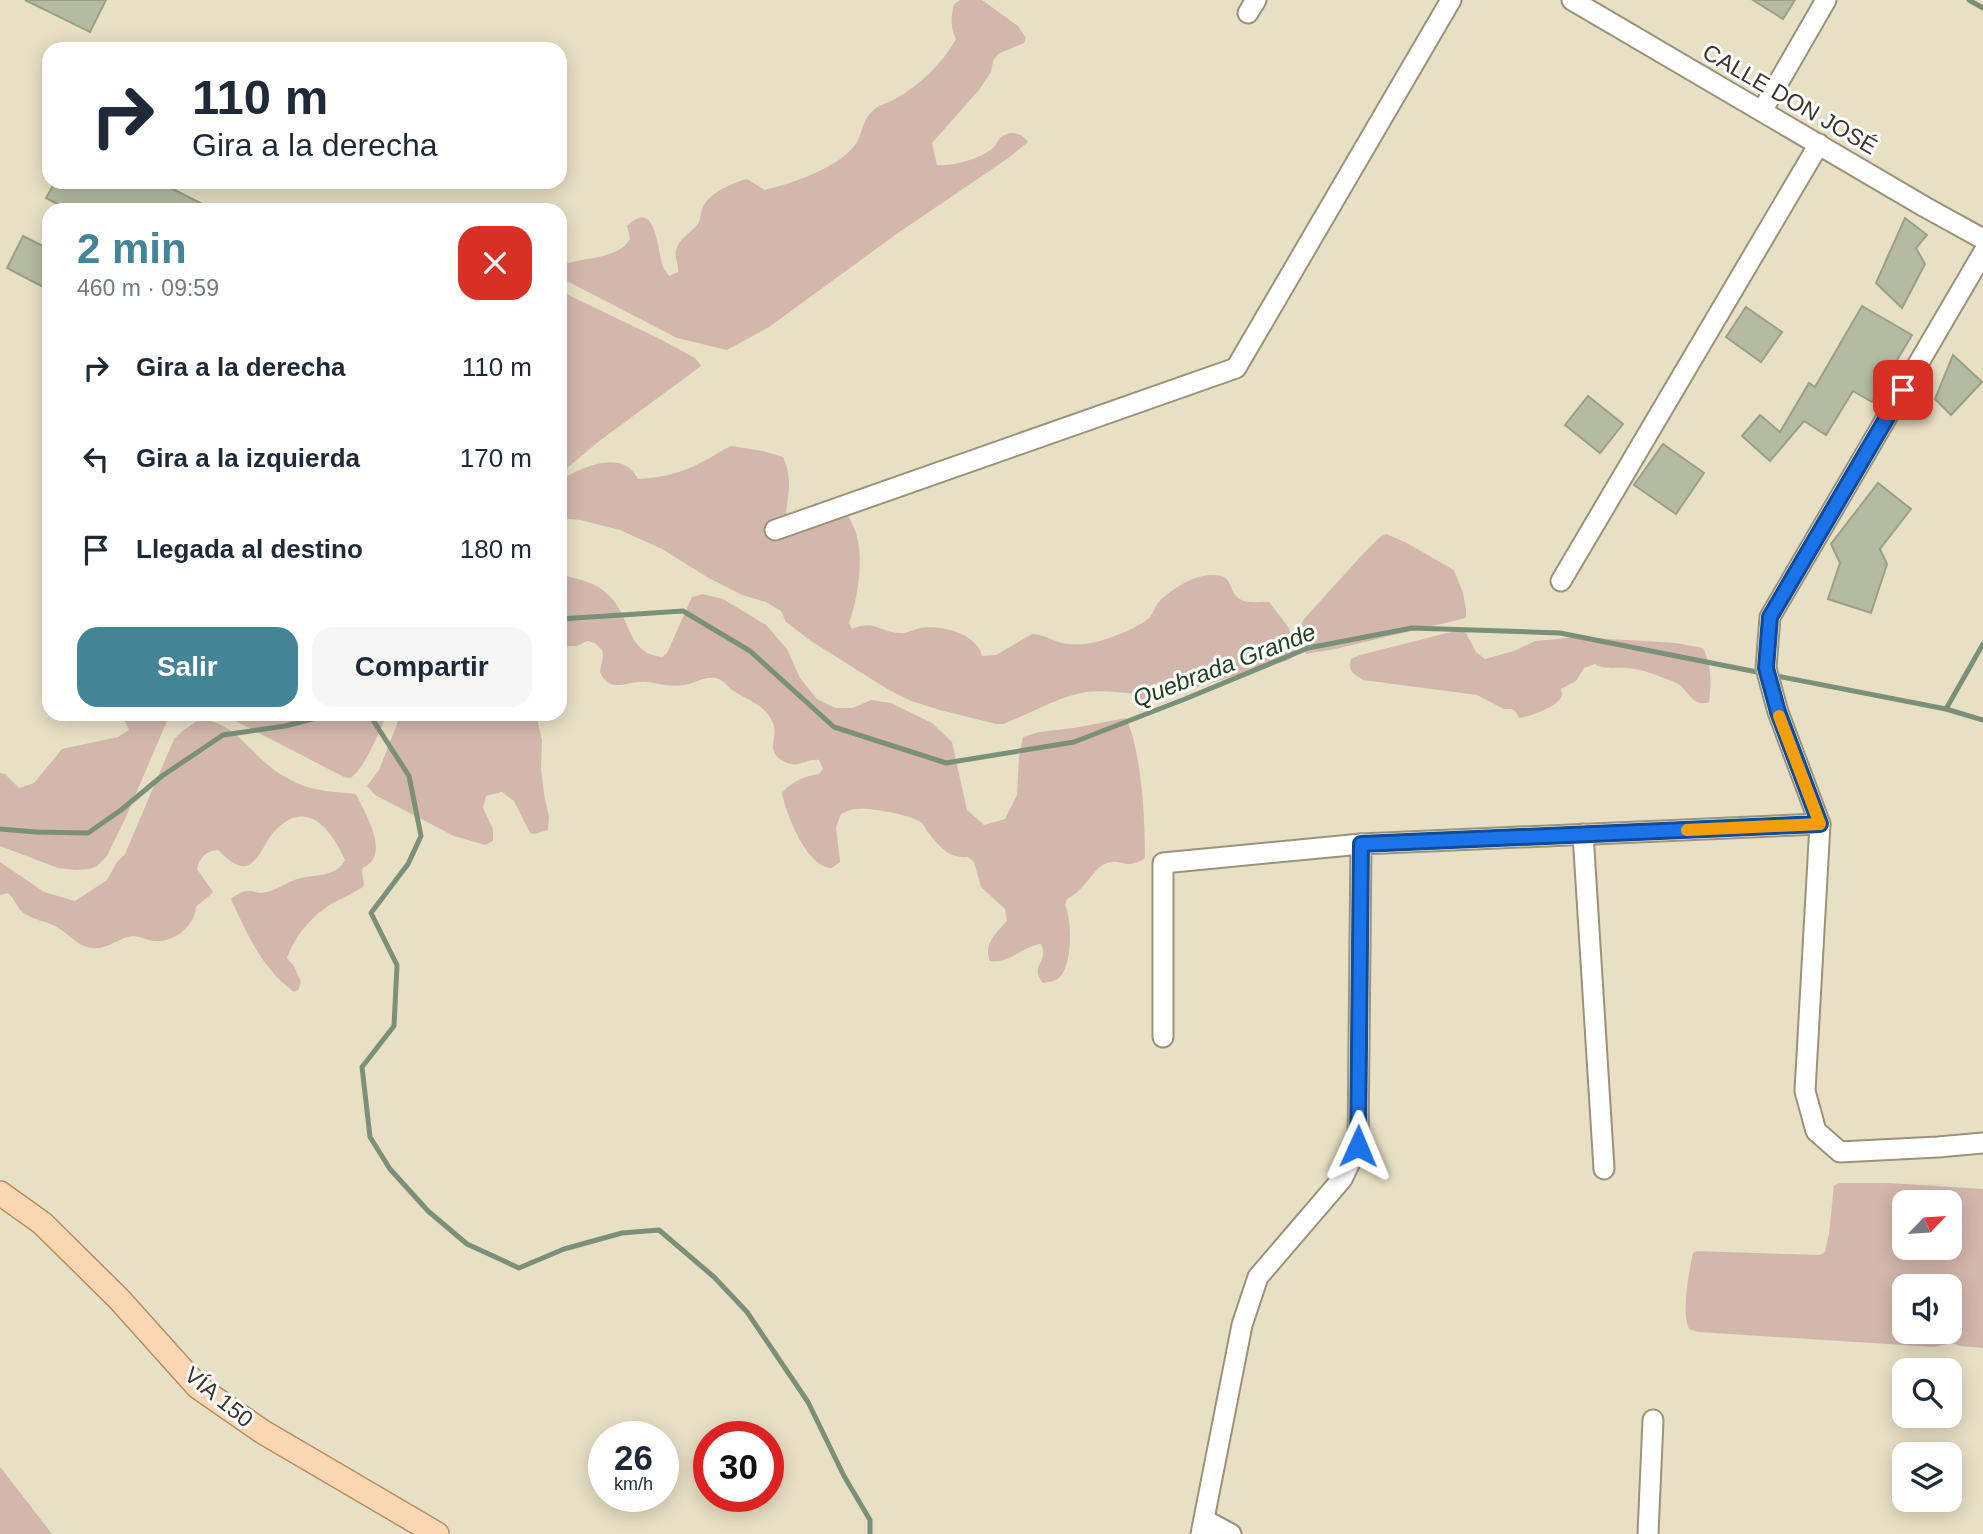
<!DOCTYPE html>
<html lang="es">
<head>
<meta charset="utf-8">
<style>
	:root { --surface:#fff; --page:#f6f6f7; --text:#1f2937; --muted:#747a83; --accent:#448497 }
	body { margin:0; font-family:Helvetica,sans-serif; background:var(--page); color:var(--text); height:100vh; display:flex; flex-direction:column; font-size:26px; white-space:nowrap }
	* { box-sizing:border-box; margin:0 }
	p { font-size:23px; color:var(--muted) }
	.icon { flex:none; width:38px; height:38px; fill:none; stroke:currentColor; stroke-width:2; stroke-linecap:round; stroke-linejoin:round }
	.map { position:relative; flex:1; overflow:hidden }
	.sheet { position:absolute; left:42px; top:203px; width:525px; height:518px; display:flex; flex-direction:column; background:var(--surface); border-radius:21px; box-shadow:0 4px 18px #0003 }
	.sheet>* { flex:none }
	.guide { position:absolute; left:42px; top:42px; width:525px; height:147px; border-radius:21px; box-shadow:0 4px 18px #0003; background:#fff; color:var(--text); overflow:hidden }
	.needle { width:46px; rotate:65deg }
	.buttons { position:absolute; left:1892px; top:1190px; display:grid; gap:14px }
	.buttons a { display:grid; place-items:center; width:70px; height:70px; border-radius:14px; background:var(--surface); box-shadow:0 4px 18px #0003; font-size:35px }
	.speed { position:absolute; left:588px; top:1421px; display:flex; gap:14px; font-size:35px; font-weight:700; text-align:center }
	.speed>* { display:grid; place-content:center; width:91px; height:91px; border-radius:50%; background:var(--surface); box-shadow:0 4px 18px #0003; line-height:1 }
	.speed small { font-size:18px; font-weight:400 }
	.speed .limit { border:10px solid #d22; background:#fff; color:#111 }
	.pin { position:absolute; display:grid; place-items:center; width:60px; height:60px; color:#fff; margin:-30px; border-radius:14px; box-shadow:0 4px 10px #0006 }
	.me { position:absolute; width:77px; margin:-38px; rotate:1deg; stroke-linejoin:round; filter:drop-shadow(0 0 5px #0008) }
	.turn { display:flex; align-items:center; gap:24px; height:147px; padding:0 35px; font-size:32px }
	.turn .icon { width:91px; height:91px; stroke-width:2.5 }
	.turn b { display:block; font-size:49px; line-height:60px }
	.round { display:grid; place-items:center; flex:none; width:74px; height:74px; border-radius:21px; background:var(--page) }
	.head { display:flex; align-items:center; justify-content:space-between; height:119px; padding:0 35px }
	h1 { font-size:42px; font-weight:700; line-height:52px; color:var(--accent) }
	.primary-button { display:flex; gap:14px; margin-top:auto; padding:14px 35px }
	.primary-button a { flex:1; height:80px; border-radius:21px; background:var(--accent); color:#fff; font-size:28px; font-weight:700; line-height:80px; text-align:center }
	.primary-button a+a { background:var(--page); color:var(--text) }
	ul { padding:0; list-style:none }
	li { display:flex; align-items:center; gap:21px; height:91px; padding:0 35px }
	li div { flex:1 }
	li b { display:block; font-size:26px }
	li em { font-style:normal }
	.map>svg:first-child { display:block }
	.green { fill:#d3b7ac; fill-rule:evenodd }
	.lines { fill:none; stroke-linecap:round; stroke-linejoin:round }
	.stream { stroke:#7b9079; stroke-width:5 }
	.building { fill:#b5bba2; stroke:#9aa087; stroke-width:2 }
	.minor-casing { stroke:#9a937a; stroke-width:23 }
	.major-casing { stroke:#b58e62; stroke-width:26 }
	.minor { stroke:#fff; stroke-width:19 }
	.major { stroke:#fad7b2; stroke-width:23 }
	.route-casing { stroke:#114b97; stroke-width:18 }
	.route { stroke:#1a73e8; stroke-width:12 }
	.slow { stroke:#f59e0b; stroke-width:12 }
	.labels { text-anchor:middle; dominant-baseline:central; stroke-width:6; stroke-linejoin:round; paint-order:stroke }
	.street-label { font-size:23px; fill:#3b372d; stroke:#fff }
	.water-label { font-size:24px; font-style:italic; fill:#214320; stroke:#fff }
</style>
</head>
<body>
<div class="map">
<svg width="1983" height="1534" viewBox="0 0 1983 1534">
	<rect width="100%" height="100%" fill="#e8e0c5"/>
	<g class="green">
		<path d="M 960,0 L 982,0 L 1018,26 L 1026,38 L 1024,43 L 998,54 L 993,61 L 991,72 L 979,90 L 932,143 L 937,165 C 951,166 966,162 980,156 C 984,154 991,150 994,147 C 996,145 997,141 1000,138 C 1009,130 1022,132 1028,142 L 1007,159 L 898,233 L 769,327 L 727,350 L 677,338 L 561,278 L 560,266 C 582,256 617,261 630,239 L 627,226 C 657,197 657,251 663,267 C 664,269 668,274 669,276 L 678,272 C 679,264 674,258 676,250 C 679,239 690,233 697,225 C 701,220 700,214 702,209 C 708,193 732,183 747,179 L 765,190 C 793,183 838,168 855,145 C 864,134 860,120 876,108 C 881,104 889,103 895,99 C 920,85 942,64 956,39 C 950,27 951,17 954,4 Z"/>
		<polygon points="560,291 660,339 695,358 701,366 598,442 560,474"/>
		<path d="M 731,446 L 763,451 L 783,457 C 792,476 789,492 786,512 L 793,523 L 840,514 L 849,517 C 851,522 854,527 856,533 C 864,558 858,599 849,623 L 852,629 C 874,619 879,632 900,633 C 906,634 914,629 921,628 C 938,625 966,631 977,646 C 980,649 981,652 982,656 L 996,655 L 1032,634 C 1045,634 1056,643 1068,644 C 1076,645 1088,644 1096,642 C 1111,638 1139,628 1150,617 C 1153,613 1155,607 1158,603 C 1170,590 1192,576 1210,575 C 1234,574 1227,587 1237,597 C 1245,605 1259,601 1269,602 L 1289,628 L 1295,653 L 1292,658 L 1286,661 L 1176,693 L 1138,700 L 1135,694 C 1119,692 1102,690 1086,692 C 1057,697 1030,714 1003,724 L 996,724 L 940,710 L 911,701 L 889,690 L 811,641 L 786,622 L 781,611 L 766,602 L 742,595 L 707,577 L 662,549 L 620,530 L 580,520 L 560,518 L 560,480 C 582,467 623,448 638,479 C 659,478 682,473 700,463 C 711,458 720,451 731,446 Z"/>
		<polygon points="1386,534 1405,542 1454,570 1463,593 1466,609 1466,618 1335,649 1306,654 1299,629 1304,619 1362,555 1380,537"/>
		<path d="M 560,574 C 582,581 598,581 614,601 C 630,621 629,654 662,657 L 667,653 L 692,597 L 703,594 L 723,599 L 766,625 L 787,649 L 800,678 L 817,699 L 835,708 L 853,708 L 871,700 L 891,703 L 932,723 L 952,742 L 967,810 L 984,825 L 1005,819 L 1017,795 L 1019,757 L 1023,737 L 1039,732 L 1074,728 L 1126,718 C 1142,753 1145,820 1145,858 C 1142,860 1139,862 1135,863 C 1122,867 1117,857 1103,865 C 1090,873 1086,889 1067,899 L 1065,905 C 1072,919 1073,966 1059,978 C 1054,982 1048,982 1043,983 C 1028,965 1050,963 1041,944 C 1023,946 1009,964 990,961 C 983,944 996,933 1007,921 L 1005,909 L 981,887 L 974,862 L 968,857 C 950,859 939,847 928,832 C 926,830 925,826 922,823 C 912,815 870,807 857,809 C 851,809 846,812 841,814 L 836,827 L 840,862 L 832,868 C 807,868 786,814 782,793 C 791,782 804,776 819,774 L 823,769 L 819,760 C 805,758 799,770 783,761 C 764,750 779,737 773,723 C 766,705 747,700 732,690 C 726,685 723,679 715,678 C 705,676 695,683 684,685 C 670,687 661,684 647,682 C 629,679 611,696 600,672 L 603,656 L 602,650 L 595,643 L 587,641 L 577,646 L 560,646 Z"/>
		<path d="M 1459,630 L 1465,631 L 1476,652 L 1485,659 L 1514,651 L 1535,641 L 1577,637 L 1676,643 L 1703,648 C 1711,664 1712,683 1709,702 C 1696,707 1691,697 1683,688 C 1679,683 1670,680 1664,678 C 1652,673 1640,669 1627,668 C 1616,667 1604,670 1595,664 L 1584,668 L 1576,681 L 1561,689 C 1561,691 1563,693 1562,695 C 1560,706 1529,717 1519,718 L 1516,712 L 1512,709 L 1504,709 L 1477,695 L 1363,680 C 1354,674 1347,671 1351,659 L 1360,655 Z"/>
		<polygon points="115,714 170,714 126,817 107,856 97,866 90,869 76,870 58,868 0,846 0,773 5,774 19,788 34,783 62,749 118,737 129,730 125,721"/>
		<path d="M 222,714 L 387,714 C 380,730 367,763 354,775 C 350,779 349,778 344,777 Z"/>
		<polygon points="401,714 536,714 542,740 541,769 544,794 549,817 548,830 534,834 530,833 514,801 502,792 486,796 483,808 493,829 493,841 485,845 454,836 375,795 367,786 379,770"/>
		<path d="M 199,720 C 234,719 253,758 280,774 C 289,779 301,786 311,788 C 324,792 340,792 355,794 L 357,796 C 366,815 391,855 363,868 C 360,875 366,880 363,887 C 353,893 343,898 333,903 C 312,915 295,936 287,958 L 294,966 L 301,982 L 298,990 L 294,992 C 262,969 247,934 231,899 C 236,895 244,890 251,891 C 254,891 257,893 261,893 C 274,892 285,883 297,879 C 314,874 336,878 345,860 C 331,829 306,796 273,833 C 265,842 258,863 246,866 C 235,868 225,856 218,850 C 206,851 200,857 197,869 L 213,892 C 209,898 201,901 196,907 C 195,926 174,943 154,941 C 145,940 138,934 128,937 C 116,940 105,950 92,948 C 78,947 67,932 55,926 C 45,921 34,920 25,914 C 17,909 15,899 8,893 L 0,895 L 0,862 L 44,892 L 75,901 L 107,880 L 117,862 L 125,854 L 174,739 L 185,729 Z"/>
		<path d="M 1840,1183 L 1888,1183 L 1983,1189 L 1983,1348 L 1960,1346 L 1952,1343 L 1934,1347 L 1698,1332 L 1689,1329 C 1681,1311 1689,1272 1693,1253 L 1697,1251 L 1819,1255 L 1825,1252 L 1829,1234 L 1834,1185 ZM 1904,1202 L 1950,1202 L 1950,1248 L 1904,1248 ZM 1904,1286 L 1950,1286 L 1950,1332 L 1904,1332 Z"/>
		<polygon points="0,1468 1,1468 52,1534 0,1534"/>
	</g>
	<g class="lines">
		<g class="stream">
			<polyline points="1969,0 1983,8"/>
			<polyline points="560,619 683,611 750,651 834,727 946,763 1074,742 1185,699 1308,648 1412,628 1560,633 1762,673"/>
			<polyline points="1772,675 1946,709 1983,720"/>
			<polyline points="1946,709 1983,644"/>
			<polyline points="369,714 409,776 421,836 408,864 371,913 397,965 394,1026 362,1067 370,1137 390,1169 428,1211 467,1244 519,1268 564,1249 622,1233 659,1230 714,1277 747,1312 808,1402 844,1476 870,1520 870,1534"/>
			<polyline points="0,829 36,832 88,833 121,810 162,776 223,735 285,726 332,714"/>
		</g>
	</g>
	<g class="building">
		<polygon points="25,0 106,0 90,32"/>
		<polygon points="1753,0 1795,0 1783,19"/>
		<polygon points="55,182 159,182 214,210 69,210 46,198"/>
		<polygon points="1905,218 1927,235 1916,248 1925,264 1902,308 1876,283"/>
		<polygon points="23,236 49,249 49,290 7,268"/>
		<polygon points="1862,306 1912,335 1872,402 1853,391 1826,435 1804,421 1770,461 1742,436 1760,415 1780,432 1809,383 1815,387"/>
		<polygon points="1746,307 1782,332 1761,362 1726,337"/>
		<polygon points="1953,355 1982,382 1951,415 1935,399"/>
		<polygon points="1588,396 1623,424 1600,453 1565,425"/>
		<polygon points="1663,444 1704,473 1676,514 1634,485"/>
		<polygon points="1878,483 1911,509 1880,549 1887,564 1871,613 1828,599 1840,563 1831,544"/>
	</g>
	<g class="lines">
		<g class="minor-casing">
			<g id="minor">
				<polyline points="1572,0 1925,207 1983,239"/>
				<polyline points="1248,13 1256,0"/>
				<polyline points="1762,111 1826,0"/>
				<polyline points="1983,253 1770,617 1766,668 1778,712 1820,824 1805,1091 1816,1131 1840,1152 1938,1147 1983,1143"/>
				<polyline points="775,530 1236,368 1451,0"/>
				<polyline points="1561,581 1819,144"/>
				<polyline points="1583,834 1604,1169"/>
				<polyline points="1163,1037 1163,863 1361,844"/>
				<polyline points="1205,1520 1231,1534"/>
				<polyline points="1201,1534 1242,1325 1258,1277 1342,1179 1358,1146 1361,844 1820,824"/>
				<polyline points="1648,1534 1653,1420"/>
			</g>
		</g>
		<g class="major-casing">
			<polyline id="major" points="0,1193 42,1223 119,1299 198,1387 263,1432 437,1534"/>
		</g>
		<use href="#minor" class="minor"/>
		<use href="#major" class="major"/>
	</g>
	<g class="lines">
		<g class="route-casing">
			<polyline id="route" points="1358,1146 1361,844 1820,824 1778,712 1766,668 1770,617 1903,390"/>
		</g>
		<use href="#route" class="route"/>
		<polyline class="slow" points="1687,830 1820,824 1779,716"/>
	</g>
	<g class="labels">
		<g class="street-label">
			<text transform="translate(1790 99) rotate(30)">CALLE DON JOSÉ</text>
			<text transform="translate(219 1397) rotate(39)">VÍA 150</text>
		</g>
		<g class="water-label">
			<text transform="translate(1224 665) rotate(-21)">Quebrada Grande</text>
		</g>
	</g>
</svg>
<div class="buttons">
<a><svg class="needle" viewBox="-14 -14 28 28"><path d="M0-13l5 13h-10z" fill="#e53935"/><path d="M0 13l5-13h-10z" fill="#747a83"/></svg></a>
<a><svg class="icon" aria-label="sound" viewBox="0 0 24 24"><path d="M4 9h4l5-4v14l-5-4H4zM17 9q2 3 0 6"/></svg></a>
<a><svg class="icon" aria-label="search" viewBox="0 0 24 24"><circle cx="10" cy="10" r="6"/><path d="M15 15l6 6"/></svg></a>
<a><svg class="icon" aria-label="layers" viewBox="0 0 24 24"><path d="M12 4l9 5-9 5-9-5zM3 14l9 5 9-5"/></svg></a>
</div>
<div class="speed"><div>26<small>km/h</small></div><div class="limit">30</div></div>
<div class="pin" style="left:1903px;top:390px;background:#d93025"><svg class="icon" aria-label="arrive" viewBox="0 0 24 24"><path d="M6 21V4h12l-3 4 3 4H6"/></svg></div>
<svg class="me" style="left:1358px;top:1146px" viewBox="-20 -20 40 40"><path d="M0-17L14 15 0 8-14 15z" fill="#1a73e8" stroke="#fff" stroke-width="4"/></svg>
<div class="guide">
<div class="turn"><svg class="icon" aria-label="right" viewBox="0 0 24 24"><path d="M7 20v-9h11M14 6l5 5-5 5"/></svg><div><b>110 m</b>Gira a la derecha</div></div>
</div>
<section class="sheet">
<div class="head"><div><h1>2 min</h1><p>460 m · 09:59</p></div><a class="round" style="background:#d93025;color:#fff"><svg class="icon" aria-label="close" viewBox="0 0 24 24"><path d="M6 6l12 12M18 6L6 18"/></svg></a></div>
<ul>
<li><svg class="icon" aria-label="right" viewBox="0 0 24 24"><path d="M7 20v-9h11M14 6l5 5-5 5"/></svg><div><b>Gira a la derecha</b></div><em>110 m</em></li>
<li><svg class="icon" aria-label="left" viewBox="0 0 24 24"><path d="M17 20v-9H6M10 6l-5 5 5 5"/></svg><div><b>Gira a la izquierda</b></div><em>170 m</em></li>
<li><svg class="icon" aria-label="arrive" viewBox="0 0 24 24"><path d="M6 21V4h12l-3 4 3 4H6"/></svg><div><b>Llegada al destino</b></div><em>180 m</em></li>
</ul>
<div class="primary-button"><a>Salir</a><a>Compartir</a></div>
</section>
</div>
</body>
</html>
